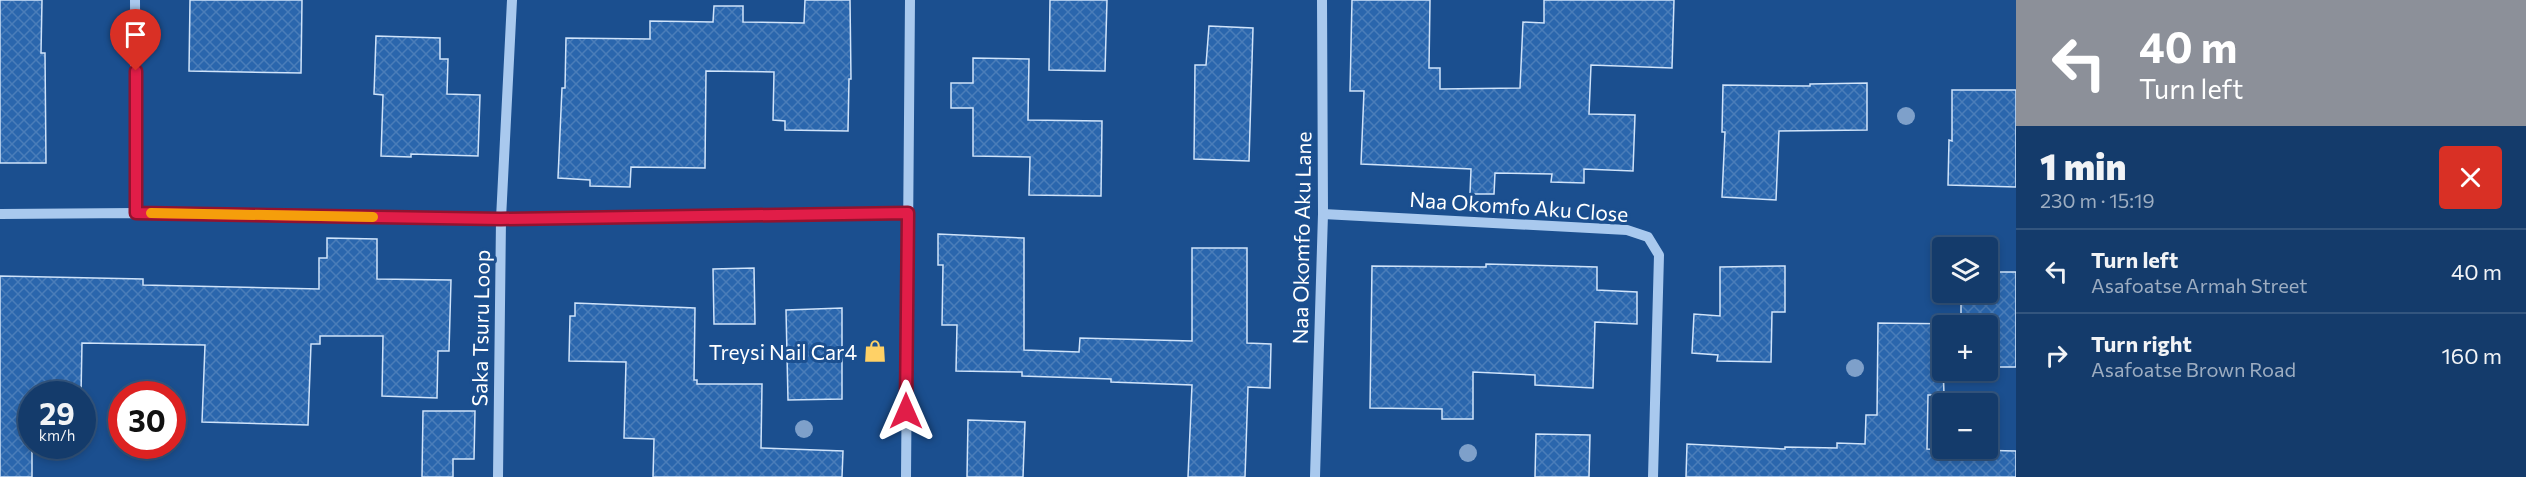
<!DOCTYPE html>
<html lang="en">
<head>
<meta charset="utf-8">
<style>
	:root { --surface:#143b6b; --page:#214673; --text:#f1f3f6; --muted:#9dadc1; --line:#33557e }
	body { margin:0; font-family:Commissioner,sans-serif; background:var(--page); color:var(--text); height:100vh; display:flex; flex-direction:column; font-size:22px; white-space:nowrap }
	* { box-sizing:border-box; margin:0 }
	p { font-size:20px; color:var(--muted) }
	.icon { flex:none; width:33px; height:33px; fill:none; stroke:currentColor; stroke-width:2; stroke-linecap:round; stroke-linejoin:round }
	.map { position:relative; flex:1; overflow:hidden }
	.side { display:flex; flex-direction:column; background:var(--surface); width:510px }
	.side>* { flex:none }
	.hud { background:#8c9099; color:#fff; overflow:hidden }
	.buttons { position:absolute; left:1932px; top:237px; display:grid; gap:12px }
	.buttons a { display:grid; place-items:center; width:66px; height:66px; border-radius:6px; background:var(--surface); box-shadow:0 3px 9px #0003,0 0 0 2px var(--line); font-size:30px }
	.speed { position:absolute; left:18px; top:381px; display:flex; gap:12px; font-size:30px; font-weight:700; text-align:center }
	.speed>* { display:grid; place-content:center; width:78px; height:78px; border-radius:50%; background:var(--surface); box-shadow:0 3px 9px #0003,0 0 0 2px var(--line); line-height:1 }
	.speed small { font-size:15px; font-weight:400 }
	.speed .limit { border:9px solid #d22; background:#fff; color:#111 }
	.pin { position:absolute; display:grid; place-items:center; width:51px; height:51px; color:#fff; margin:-62px -26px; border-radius:50% 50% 50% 0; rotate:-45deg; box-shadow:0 0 6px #0007 }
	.pin .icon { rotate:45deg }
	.me { position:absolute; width:66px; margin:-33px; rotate:0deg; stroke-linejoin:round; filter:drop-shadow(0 0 4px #0008) }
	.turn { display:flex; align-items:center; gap:21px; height:126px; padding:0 24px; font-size:27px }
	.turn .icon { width:78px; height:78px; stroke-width:2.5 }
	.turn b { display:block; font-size:42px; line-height:51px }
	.round { display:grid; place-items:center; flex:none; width:63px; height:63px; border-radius:6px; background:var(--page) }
	.summary { display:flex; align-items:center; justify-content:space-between; height:102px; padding:0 24px }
	h1 { font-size:36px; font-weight:800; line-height:45px }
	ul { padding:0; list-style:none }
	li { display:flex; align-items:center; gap:18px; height:84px; padding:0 24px; border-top:2px solid var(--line) }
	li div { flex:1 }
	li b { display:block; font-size:22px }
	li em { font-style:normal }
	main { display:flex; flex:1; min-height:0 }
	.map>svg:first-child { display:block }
	.building { fill:url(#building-cross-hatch); stroke:#cfe3fa; stroke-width:1.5 }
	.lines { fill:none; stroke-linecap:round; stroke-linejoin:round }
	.minor { stroke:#a9c9ee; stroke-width:10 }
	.tree { fill:#7ea0ca }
	.route-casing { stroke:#92132f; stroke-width:15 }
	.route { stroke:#e11d48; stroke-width:10 }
	.slow { stroke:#f59e0b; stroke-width:10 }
	.labels { text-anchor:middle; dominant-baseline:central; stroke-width:6; stroke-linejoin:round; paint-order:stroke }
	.street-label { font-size:21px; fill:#fff; stroke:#1b4f8f }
	.poi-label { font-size:21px; fill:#fff; stroke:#1b4f8f; text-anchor:end }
</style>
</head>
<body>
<main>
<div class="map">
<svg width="2016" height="477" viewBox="0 0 2016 477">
	<defs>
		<pattern id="building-cross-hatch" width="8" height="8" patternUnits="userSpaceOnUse" patternTransform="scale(1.5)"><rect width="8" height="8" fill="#2a66ad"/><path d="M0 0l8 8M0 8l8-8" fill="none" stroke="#4a7db9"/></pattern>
	</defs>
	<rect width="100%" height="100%" fill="#1b4f8f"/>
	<g class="building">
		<polygon points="0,0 42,0 41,53 45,53 46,163 0,163"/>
		<polygon points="190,0 302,0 301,73 189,71"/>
		<polygon points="805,0 850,0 851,79 849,79 848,131 785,130 785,121 773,120 774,72 706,71 705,168 631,167 630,187 590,186 590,180 558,178 562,88 565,88 566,38 650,39 650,21 713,22 714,6 743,6 743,22 804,23"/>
		<polygon points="1050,0 1107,0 1105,71 1049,70"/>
		<polygon points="1352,0 1430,0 1429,68 1440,68 1440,89 1520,88 1523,22 1544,23 1544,0 1674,0 1672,68 1591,65 1589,114 1635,115 1633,171 1584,169 1584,183 1551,182 1552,174 1495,173 1494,194 1470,194 1471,169 1361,164 1364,91 1350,91"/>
		<polygon points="1209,26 1253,28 1249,161 1194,159 1195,65 1206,65"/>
		<polygon points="376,36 440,38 440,59 448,59 447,94 480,95 478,156 411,154 411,157 381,156 383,95 374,94"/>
		<polygon points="973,58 1029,59 1028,120 1102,121 1101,196 1029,195 1030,157 973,156 973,108 951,108 951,83 973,83"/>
		<polygon points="1867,83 1867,130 1779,131 1776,200 1722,197 1725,132 1722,132 1723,85 1810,86 1810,84"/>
		<polygon points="1952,90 2016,90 2016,187 1948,185 1949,140 1952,141"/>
		<polygon points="938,234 1024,238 1024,350 1079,352 1080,338 1192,341 1192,248 1247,248 1247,343 1271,344 1270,388 1248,387 1245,477 1188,477 1192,385 1111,382 1111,379 1022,376 1022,372 956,371 957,325 942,325 943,265 938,265"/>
		<polygon points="327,238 377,239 377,279 451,280 449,351 438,351 437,398 382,396 383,336 320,336 320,344 311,344 308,425 202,422 205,345 82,343 81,394 32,394 32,477 0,477 0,276 143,279 143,285 319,289 319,258 327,258"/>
		<polygon points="1486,264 1597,267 1597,290 1637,292 1637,324 1595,322 1593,388 1535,385 1535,375 1473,372 1473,419 1442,419 1442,409 1370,408 1372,266 1486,267"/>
		<polygon points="1785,266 1785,312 1772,312 1771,362 1717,361 1718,355 1692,353 1694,314 1720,316 1720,267"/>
		<polygon points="754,268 755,324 714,324 713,269"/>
		<polygon points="1988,272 2016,272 2016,367 1988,367 1988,326 1942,326 1944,395 1928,395 1927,449 2016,451 2016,477 1686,477 1687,444 1785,449 1785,447 1837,448 1837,443 1865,444 1866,415 1877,415 1878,323 1961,324 1961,292 1988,292"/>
		<polygon points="575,303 695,308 694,380 697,380 697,384 762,384 761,448 843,451 842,477 653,477 654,439 624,438 626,362 569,361 570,316 575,316"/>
		<polygon points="842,308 842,399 788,400 786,310"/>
		<polygon points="423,411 475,411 474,459 453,459 453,477 422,477"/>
		<polygon points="968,420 1025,422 1023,477 967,477"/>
		<polygon points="1536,434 1590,435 1589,477 1535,477"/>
	</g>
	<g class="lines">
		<g class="minor">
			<polyline points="135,0 136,213"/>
			<polyline points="0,214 136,213 501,219 907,213"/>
			<polyline points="1323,214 1627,230 1648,237 1659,255 1653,477"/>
			<polyline points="498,477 501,219 512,0"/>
			<polyline points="906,477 910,0"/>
			<polyline points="1315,477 1323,214 1322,0"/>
		</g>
	</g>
	<g class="tree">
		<circle cx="1906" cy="116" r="9"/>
		<circle cx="1855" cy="368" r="9"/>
		<circle cx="804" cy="429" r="9"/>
		<circle cx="1468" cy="453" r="9"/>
	</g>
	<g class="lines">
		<g class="route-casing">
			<polyline id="route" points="136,71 136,213 501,219 908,213 906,411"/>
		</g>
		<use href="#route" class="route"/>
		<polyline class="slow" points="151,213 373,217"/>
	</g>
	<defs>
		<g id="shop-bare" transform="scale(1.8)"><path d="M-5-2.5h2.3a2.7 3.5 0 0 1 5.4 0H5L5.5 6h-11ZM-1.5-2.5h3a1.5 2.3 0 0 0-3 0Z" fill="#ffd166" stroke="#1b4f8f" stroke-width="2.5" paint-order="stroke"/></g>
	</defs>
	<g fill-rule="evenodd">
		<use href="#shop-bare" x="875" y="351"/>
	</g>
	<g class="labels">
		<g class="street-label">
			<text transform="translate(1519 206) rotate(4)">Naa Okomfo Aku Close</text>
			<text transform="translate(1301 238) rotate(-89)">Naa Okomfo Aku Lane</text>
			<text transform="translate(480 328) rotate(-89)">Saka Tsuru Loop</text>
		</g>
		<g class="poi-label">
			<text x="857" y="351">Treysi Nail Car4</text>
		</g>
	</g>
</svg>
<div class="buttons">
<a><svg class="icon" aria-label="layers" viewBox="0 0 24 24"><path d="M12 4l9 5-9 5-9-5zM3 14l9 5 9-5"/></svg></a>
<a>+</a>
<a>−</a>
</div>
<div class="speed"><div>29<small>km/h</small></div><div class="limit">30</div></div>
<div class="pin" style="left:136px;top:71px;background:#d93025"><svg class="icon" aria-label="arrive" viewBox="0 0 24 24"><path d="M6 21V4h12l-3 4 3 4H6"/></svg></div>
<svg class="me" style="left:906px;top:411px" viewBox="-20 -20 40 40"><path d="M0-17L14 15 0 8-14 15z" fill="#e11d48" stroke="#fff" stroke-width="4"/></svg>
</div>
<section class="side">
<div class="hud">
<div class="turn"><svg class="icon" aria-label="left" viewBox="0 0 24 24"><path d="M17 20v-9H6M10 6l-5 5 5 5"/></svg><div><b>40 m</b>Turn left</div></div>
</div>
<div class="summary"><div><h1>1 min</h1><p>230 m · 15:19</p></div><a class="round" style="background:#d93025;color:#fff"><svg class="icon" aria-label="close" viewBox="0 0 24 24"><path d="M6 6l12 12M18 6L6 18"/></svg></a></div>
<ul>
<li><svg class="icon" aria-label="left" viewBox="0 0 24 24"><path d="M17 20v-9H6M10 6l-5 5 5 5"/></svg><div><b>Turn left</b><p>Asafoatse Armah Street</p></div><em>40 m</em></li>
<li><svg class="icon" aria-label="right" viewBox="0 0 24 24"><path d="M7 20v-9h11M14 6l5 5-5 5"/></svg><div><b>Turn right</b><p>Asafoatse Brown Road</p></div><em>160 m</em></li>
</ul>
</section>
</main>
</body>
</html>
